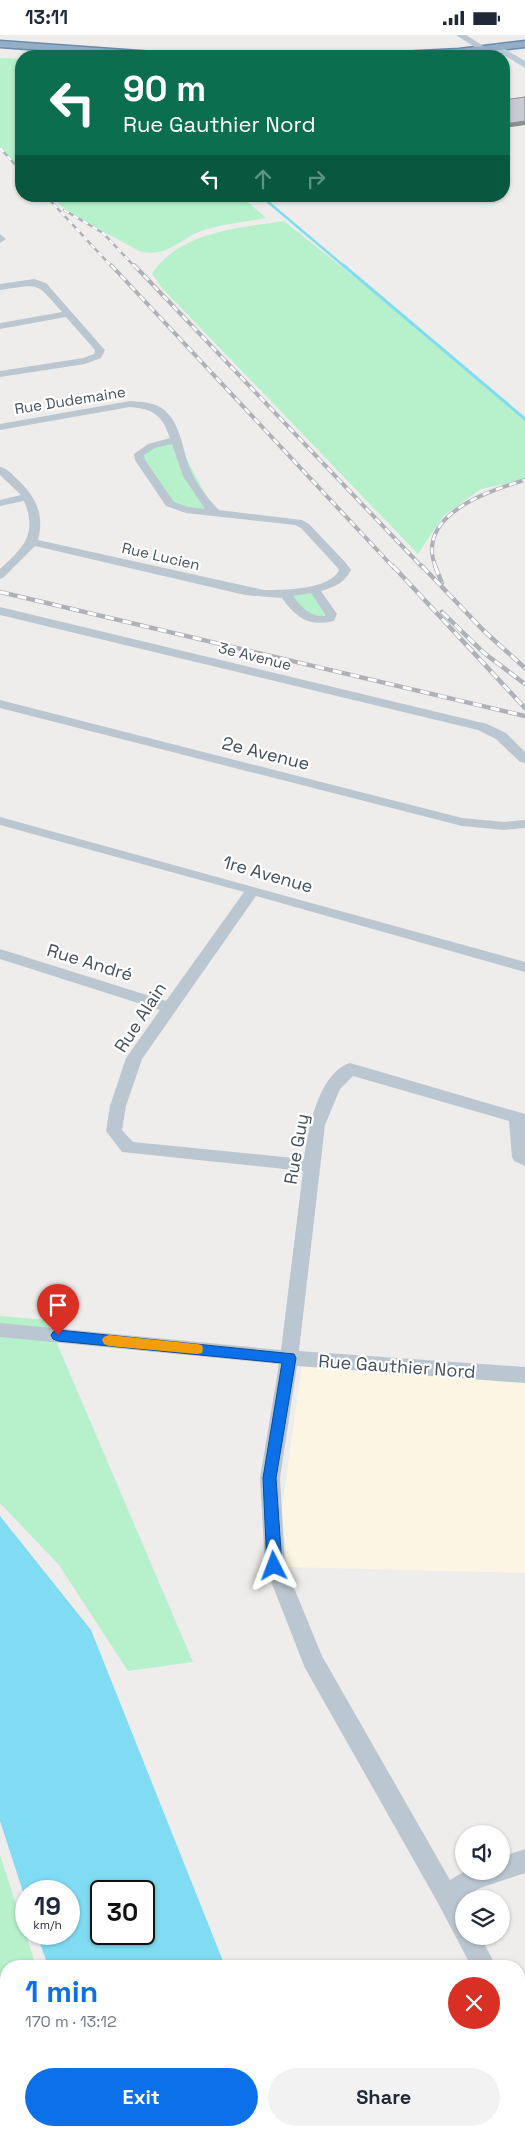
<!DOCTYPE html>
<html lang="en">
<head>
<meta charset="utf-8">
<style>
	:root { --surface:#fff; --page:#f2f2f3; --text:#1f2937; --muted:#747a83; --accent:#0c71e9 }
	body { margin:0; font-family:"Space Grotesk",sans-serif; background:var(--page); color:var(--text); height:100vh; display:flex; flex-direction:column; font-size:19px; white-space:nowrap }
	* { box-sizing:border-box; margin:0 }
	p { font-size:16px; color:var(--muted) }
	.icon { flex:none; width:28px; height:28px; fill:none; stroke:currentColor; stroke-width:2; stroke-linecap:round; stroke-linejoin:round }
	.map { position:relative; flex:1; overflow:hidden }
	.drawer { position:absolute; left:0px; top:1925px; width:525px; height:176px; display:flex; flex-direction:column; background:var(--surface); border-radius:20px 20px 0 0; box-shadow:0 1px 4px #0004 }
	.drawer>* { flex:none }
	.banner { position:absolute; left:15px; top:15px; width:495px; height:152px; border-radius:20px; box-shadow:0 1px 4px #0004; background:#0b6e4f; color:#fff; overflow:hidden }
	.tools { position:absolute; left:455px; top:1790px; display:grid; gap:10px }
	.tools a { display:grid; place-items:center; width:55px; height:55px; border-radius:50%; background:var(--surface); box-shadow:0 1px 4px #0004; font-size:25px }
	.speed { position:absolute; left:15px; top:1845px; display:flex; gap:10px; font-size:25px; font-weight:700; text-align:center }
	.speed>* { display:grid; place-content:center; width:65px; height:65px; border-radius:50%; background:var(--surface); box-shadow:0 1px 4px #0004; line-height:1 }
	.speed small { font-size:12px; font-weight:400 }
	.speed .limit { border:2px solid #111; border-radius:8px; background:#fff; color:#111 }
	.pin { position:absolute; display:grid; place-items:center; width:42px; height:42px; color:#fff; margin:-51px -21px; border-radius:50% 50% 50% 0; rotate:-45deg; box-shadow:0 0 5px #0007 }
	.pin .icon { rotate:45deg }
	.me { position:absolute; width:55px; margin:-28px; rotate:357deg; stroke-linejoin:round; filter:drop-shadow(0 0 4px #0008) }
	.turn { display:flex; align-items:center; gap:18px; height:105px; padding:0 25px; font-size:22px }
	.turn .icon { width:65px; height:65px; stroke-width:2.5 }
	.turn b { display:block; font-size:35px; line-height:42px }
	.lanes { display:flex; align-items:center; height:48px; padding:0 25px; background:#0003; justify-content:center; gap:25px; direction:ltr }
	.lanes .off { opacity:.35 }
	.round { display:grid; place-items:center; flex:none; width:52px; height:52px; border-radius:26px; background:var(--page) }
	.summary { display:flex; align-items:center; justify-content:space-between; height:85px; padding:0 25px }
	h1 { font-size:30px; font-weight:700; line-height:38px; color:var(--accent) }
	.cta { display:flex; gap:10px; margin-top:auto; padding:10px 25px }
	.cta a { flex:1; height:58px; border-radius:30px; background:var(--accent); color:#fff; font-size:20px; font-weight:700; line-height:58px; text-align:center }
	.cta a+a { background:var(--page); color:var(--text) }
	.status { display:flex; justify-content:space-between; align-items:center; height:35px; padding:0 25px; background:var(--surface); direction:ltr }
	.status svg { height:14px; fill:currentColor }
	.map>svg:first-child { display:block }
	.commercial { fill:#fdf5e3 }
	.green { fill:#b6f1cc }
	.water { fill:#80dcf2; fill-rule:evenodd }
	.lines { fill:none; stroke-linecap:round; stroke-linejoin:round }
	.stream-far1 { stroke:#80dcf2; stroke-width:2.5 }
	.stream { stroke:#80dcf2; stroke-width:3 }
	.trunk-casing { stroke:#6b8bab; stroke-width:3 }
	.minor { fill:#bbc7d0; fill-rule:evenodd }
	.tertiary { fill:#bbc7d0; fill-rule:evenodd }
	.secondary { fill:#bdcad7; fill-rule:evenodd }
	.trunk { fill:#95aec7; fill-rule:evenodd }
	.rail-far2-casing { stroke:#aeb2b8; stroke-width:2.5 }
	.rail-far1-casing { stroke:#aeb2b8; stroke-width:4 }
	.rail-casing { stroke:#aeb2b8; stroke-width:4.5 }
	.rail-far2 { stroke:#fff; stroke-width:2; stroke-dasharray:5.5; stroke-linecap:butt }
	.rail-far1 { stroke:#fff; stroke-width:2.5; stroke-dasharray:7; stroke-linecap:butt }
	.rail { stroke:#fff; stroke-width:3; stroke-dasharray:9; stroke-linecap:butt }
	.shaded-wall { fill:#8c8e93 }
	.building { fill:#c8cbd2; stroke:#8c8e93 }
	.route { fill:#0c71e9; stroke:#084997 }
	.slow { fill:#f59e0b }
	.labels { text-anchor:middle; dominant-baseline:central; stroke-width:4.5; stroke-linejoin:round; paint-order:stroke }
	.far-street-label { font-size:15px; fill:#43505b; stroke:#fff }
	.street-label { font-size:18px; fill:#43505b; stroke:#fff }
</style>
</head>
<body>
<div class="status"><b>13:11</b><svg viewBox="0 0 49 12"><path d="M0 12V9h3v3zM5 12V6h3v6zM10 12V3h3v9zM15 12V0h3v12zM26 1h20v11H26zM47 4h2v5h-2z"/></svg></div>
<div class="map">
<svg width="525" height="2101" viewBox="0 0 525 2101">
	<rect width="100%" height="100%" fill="#efecec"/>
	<polygon class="commercial" points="302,1329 525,1346 525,1538 287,1532 282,1474"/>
	<g class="green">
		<polygon points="0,23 21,24 21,136 0,113"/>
		<path d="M 49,161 L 241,161 L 266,183 C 246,187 223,189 204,195 C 180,203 167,224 139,216 L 72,179 Z"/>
		<path d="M 284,186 L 372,256 L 525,384 L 525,444 L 481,454 L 443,481 L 418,519 L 163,254 L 152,239 C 179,197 238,193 284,186 Z"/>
		<polygon points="176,405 216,478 176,472 140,425 143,415"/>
		<polygon points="314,554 330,583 314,585 285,559"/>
		<polygon points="0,1281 47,1285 193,1627 128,1636 59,1530 0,1468"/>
		<polygon points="0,1820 36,1931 6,1931 6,1969 0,1949"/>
		<polygon points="46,2095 97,2095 99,2101 48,2101"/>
	</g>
	<g class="water">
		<path d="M 0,1481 L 91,1595 L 225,1931 L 48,1931 L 37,1899 L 69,1899 L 69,1856 L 26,1856 L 26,1866 L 0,1786 ZM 101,1856 L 144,1856 L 144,1899 L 101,1899 Z"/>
		<polygon points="105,2095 314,2095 318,2101 107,2101"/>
	</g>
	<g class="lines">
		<polyline class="stream-far1" points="261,161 345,232"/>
		<polyline class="stream" points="343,230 525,384"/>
		<g class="trunk-casing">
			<g id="trunk">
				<polygon points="0,6 167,18 173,21 123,21 0,12"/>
				<polygon points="525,6 525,12 459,20 377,21 383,18 459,14"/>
			</g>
		</g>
		<g class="minor">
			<polygon points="0,199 6,204 0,208"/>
			<path d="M 34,244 L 46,248 L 103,313 L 105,315 L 101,323 L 85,329 L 0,342 L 0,336 L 83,323 L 94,319 L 95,315 L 66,282 L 0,294 L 0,288 L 62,277 C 35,246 41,249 0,255 L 0,249 Z"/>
			<path d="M 130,366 C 140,367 151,367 160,372 C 181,385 182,414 190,434 C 197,450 207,463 219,475 L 302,485 L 309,489 L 346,528 L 351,535 C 344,548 335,552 321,556 L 337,579 L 334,586 C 309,592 296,583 282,563 L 245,560 L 35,511 L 4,542 L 0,544 L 0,534 C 23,513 38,499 24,466 L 0,471 L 0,465 L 21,460 L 0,440 L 0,432 C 6,433 11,438 16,443 C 35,460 45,479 38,505 L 264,555 C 283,555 330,555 339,535 L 337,532 L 301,493 L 295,490 L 186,478 L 166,471 L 135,425 L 134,419 L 148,409 L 170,403 C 162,380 154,374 130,372 L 0,395 L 0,389 ZM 172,409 L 183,441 L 205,474 L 188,472 L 174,467 L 145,425 L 144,420 L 155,413 ZM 311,558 L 325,579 L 325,581 C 310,582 301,572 293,561 Z"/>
			<polygon points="0,572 487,689 506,698 525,717 525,728 520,727 496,704 478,695 0,580"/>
			<polygon points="0,665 462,783 504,787 525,785 525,793 504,795 462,791 0,673"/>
			<path d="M 0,782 L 525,927 L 525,937 L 256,861 L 142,1024 L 126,1071 L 122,1095 L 133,1107 L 304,1124 C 308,1096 318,1038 350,1028 L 525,1079 L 525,1131 L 514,1126 L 512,1122 L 509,1086 L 353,1041 L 340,1054 L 325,1090 L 299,1316 L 525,1332 L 525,1348 L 297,1331 L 280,1443 L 285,1531 L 322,1621 L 450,1845 L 465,1836 L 501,1836 L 501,1822 L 525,1814 L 525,1838 L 480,1853 L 461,1865 L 464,1870 L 464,1901 L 480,1901 L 496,1931 L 471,1931 L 438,1868 L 305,1633 L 265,1531 L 260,1443 L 279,1329 L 0,1302 L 0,1288 L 281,1315 L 303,1136 L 122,1117 L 106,1096 L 110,1071 L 126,1023 L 160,975 L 0,924 L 0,914 L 166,966 L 244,857 L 0,790 Z"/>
			<polygon points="519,1978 525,1980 525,2011 519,2009"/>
		</g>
		<polygon class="tertiary" points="456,0 466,0 488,14 481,16"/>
		<polygon class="secondary" points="497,9 525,26 525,33 494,14 492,12"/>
		<use href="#trunk" class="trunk"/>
		<g class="rail-far2-casing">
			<g id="rail-far2">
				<polyline points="0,113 21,136"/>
				<polyline points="46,161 112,232"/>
				<polyline points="64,175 103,198 135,232"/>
			</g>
		</g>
		<g class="rail-far1-casing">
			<g id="rail-far1">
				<polyline points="111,230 394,533"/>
				<polyline points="134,230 423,533"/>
				<path d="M 436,533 C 414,480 488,456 525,445"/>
			</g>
		</g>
		<g class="rail-casing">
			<g id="rail">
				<polyline points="393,531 525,673"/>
				<polyline points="422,531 484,596 525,633"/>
				<polyline points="435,531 442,548"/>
				<polyline points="0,557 525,681"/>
				<polyline points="442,577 484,618 525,649"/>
			</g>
		</g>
		<use href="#rail-far2" class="rail-far2"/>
		<use href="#rail-far1" class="rail-far1"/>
		<use href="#rail" class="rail"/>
	</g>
	<polygon class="shaded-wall" points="525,86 525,90 504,93 504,89"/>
	<polygon class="building" points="525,62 525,86 504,89 504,65"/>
	<polygon class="route" points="58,1295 294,1319 296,1323 276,1443 282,1531 280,1535 274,1537 269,1535 267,1531 263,1443 282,1328 58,1306 53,1304 51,1300 53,1297"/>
	<polygon class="slow" points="109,1300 197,1309 202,1310 203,1314 202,1318 197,1319 109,1311 104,1309 102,1305 104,1302"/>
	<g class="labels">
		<g class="far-street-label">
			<text transform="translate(70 365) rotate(-9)">Rue Dudemaine</text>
			<text transform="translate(161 521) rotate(13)">Rue Lucien</text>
			<text transform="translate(255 621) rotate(14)">3e Avenue</text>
		</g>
		<g class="street-label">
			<text transform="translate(266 718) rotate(14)">2e Avenue</text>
			<text transform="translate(268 839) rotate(16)">1re Avenue</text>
			<text transform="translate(90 927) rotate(17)">Rue André</text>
			<text transform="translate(140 982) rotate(-57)">Rue Alain</text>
			<text transform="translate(296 1114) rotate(-80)">Rue Guy</text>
			<text transform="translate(397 1331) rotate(4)">Rue Gauthier Nord</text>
		</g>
	</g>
</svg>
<div class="tools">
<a><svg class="icon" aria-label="sound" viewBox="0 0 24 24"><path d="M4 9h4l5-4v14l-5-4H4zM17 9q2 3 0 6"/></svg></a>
<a><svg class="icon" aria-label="layers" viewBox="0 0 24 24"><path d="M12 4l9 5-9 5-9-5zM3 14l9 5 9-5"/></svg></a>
</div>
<div class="speed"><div>19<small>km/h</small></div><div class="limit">30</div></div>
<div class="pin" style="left:58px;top:1300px;background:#d93025"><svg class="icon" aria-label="arrive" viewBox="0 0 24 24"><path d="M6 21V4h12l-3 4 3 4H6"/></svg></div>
<svg class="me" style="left:274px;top:1531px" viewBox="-20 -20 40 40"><path d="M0-17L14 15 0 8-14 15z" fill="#0c71e9" stroke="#fff" stroke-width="4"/></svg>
<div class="banner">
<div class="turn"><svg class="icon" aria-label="left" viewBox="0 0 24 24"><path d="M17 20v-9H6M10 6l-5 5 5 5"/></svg><div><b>90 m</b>Rue Gauthier Nord</div></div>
<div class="lanes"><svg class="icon" aria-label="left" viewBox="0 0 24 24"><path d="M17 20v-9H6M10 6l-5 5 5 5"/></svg><svg class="icon off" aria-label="ahead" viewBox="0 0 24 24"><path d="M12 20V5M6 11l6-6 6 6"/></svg><svg class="icon off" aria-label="right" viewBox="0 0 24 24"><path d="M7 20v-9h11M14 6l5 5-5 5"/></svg></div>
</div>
<section class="drawer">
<div class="summary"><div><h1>1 min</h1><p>170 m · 13:12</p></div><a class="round" style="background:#d93025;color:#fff"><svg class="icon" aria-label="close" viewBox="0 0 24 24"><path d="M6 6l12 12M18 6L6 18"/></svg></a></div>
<div class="cta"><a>Exit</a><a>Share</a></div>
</section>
</div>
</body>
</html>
